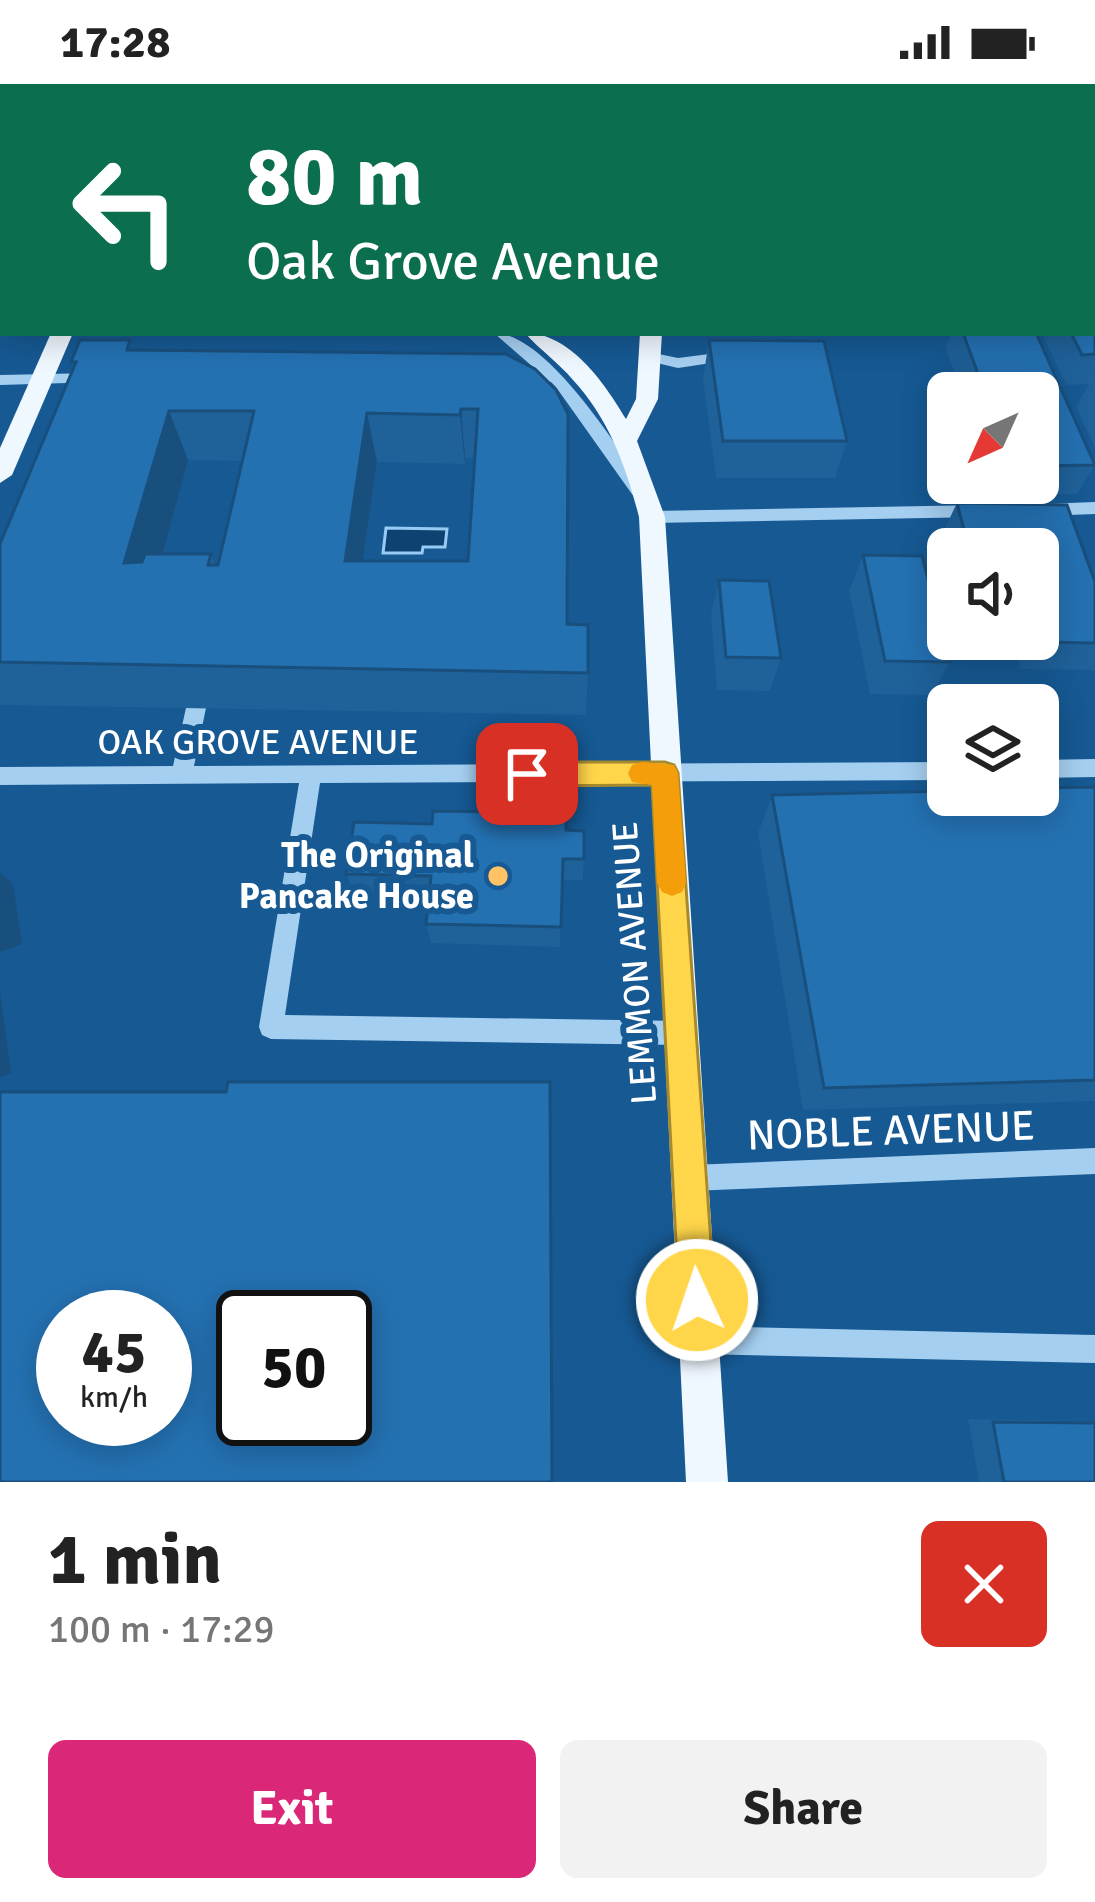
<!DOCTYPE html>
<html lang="en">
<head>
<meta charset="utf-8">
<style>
	:root { --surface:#fff; --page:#f2f2f2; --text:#222; --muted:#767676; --accent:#db2777 }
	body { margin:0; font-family:Signika,sans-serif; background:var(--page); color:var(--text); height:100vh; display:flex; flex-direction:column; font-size:45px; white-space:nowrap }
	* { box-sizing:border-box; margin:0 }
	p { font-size:39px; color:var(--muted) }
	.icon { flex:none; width:66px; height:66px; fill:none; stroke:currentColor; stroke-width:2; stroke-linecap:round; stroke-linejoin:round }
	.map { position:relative; height:1398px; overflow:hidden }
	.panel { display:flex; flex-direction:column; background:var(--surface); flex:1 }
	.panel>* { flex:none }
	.guide { position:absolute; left:0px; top:0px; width:1095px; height:252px; box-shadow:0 6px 30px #0003; background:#0b6e4f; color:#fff; overflow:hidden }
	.needle { width:78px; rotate:225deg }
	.buttons { position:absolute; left:927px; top:288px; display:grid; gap:24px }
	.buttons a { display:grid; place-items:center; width:132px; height:132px; border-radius:18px; background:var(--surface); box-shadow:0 6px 30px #0003; font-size:60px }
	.speed { position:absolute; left:36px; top:1206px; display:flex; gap:24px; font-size:60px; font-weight:700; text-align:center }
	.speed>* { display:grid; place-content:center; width:156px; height:156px; border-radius:50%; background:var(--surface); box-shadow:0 6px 30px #0003; line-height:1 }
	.speed small { font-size:30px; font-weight:400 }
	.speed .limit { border:6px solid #111; border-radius:18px; background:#fff; color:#111 }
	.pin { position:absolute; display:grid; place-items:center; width:102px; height:102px; color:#fff; margin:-51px; border-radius:24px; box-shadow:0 6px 18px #0006 }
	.me { position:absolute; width:132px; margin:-66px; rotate:357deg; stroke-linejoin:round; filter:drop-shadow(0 0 9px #0008) }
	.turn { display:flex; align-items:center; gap:42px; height:252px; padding:0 48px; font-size:54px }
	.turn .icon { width:156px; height:156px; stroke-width:2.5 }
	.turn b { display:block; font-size:84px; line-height:102px }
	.round { display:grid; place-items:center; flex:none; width:126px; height:126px; border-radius:18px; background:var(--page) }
	.summary { display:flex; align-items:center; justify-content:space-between; height:204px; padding:0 48px }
	h1 { font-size:72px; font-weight:700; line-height:90px }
	.cta { display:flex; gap:24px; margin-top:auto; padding:24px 48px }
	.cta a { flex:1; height:138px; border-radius:18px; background:var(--accent); color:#fff; font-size:48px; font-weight:700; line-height:138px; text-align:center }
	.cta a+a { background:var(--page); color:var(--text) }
	.status { display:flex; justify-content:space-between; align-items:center; height:84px; padding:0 60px; background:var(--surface); direction:ltr }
	.status svg { height:33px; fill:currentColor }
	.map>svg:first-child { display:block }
	.green { fill:#1e6dad }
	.water { fill:#0e4270; stroke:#97cbf4; stroke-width:3 }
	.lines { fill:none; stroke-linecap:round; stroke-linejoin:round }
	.minor { fill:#a5cff1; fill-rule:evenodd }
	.major { fill:#eff7ff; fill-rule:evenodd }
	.wall { fill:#1f6199; fill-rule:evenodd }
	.shaded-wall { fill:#194f7d }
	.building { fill:#2471b2; stroke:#194f7d; stroke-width:3; fill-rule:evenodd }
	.route { fill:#ffd54a; stroke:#a68a30; stroke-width:3 }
	.slow { fill:#f59e0b }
	.poi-dot { fill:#ffc365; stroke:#165993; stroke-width:4.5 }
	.labels { text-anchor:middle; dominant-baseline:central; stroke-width:12; stroke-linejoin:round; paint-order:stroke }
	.street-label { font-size:36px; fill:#fff; stroke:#165993 }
	.poi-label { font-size:36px; font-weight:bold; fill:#fff; stroke:#165993; text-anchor:end }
	.near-street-label { font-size:42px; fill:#fff; stroke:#165993 }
</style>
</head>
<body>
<div class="status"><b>17:28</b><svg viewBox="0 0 49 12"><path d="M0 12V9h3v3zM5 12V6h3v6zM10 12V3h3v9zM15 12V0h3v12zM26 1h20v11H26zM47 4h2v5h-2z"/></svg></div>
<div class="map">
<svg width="1095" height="1398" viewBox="0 0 1095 1398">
	<rect width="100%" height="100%" fill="#165993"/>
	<polygon class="green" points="263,0 1095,0 1095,57 1092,3"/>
	<polygon class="water" points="386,444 447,445 445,463 423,463 422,469 383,469"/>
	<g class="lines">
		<g class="minor">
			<polygon points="537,0 551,0 553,3 539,3"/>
			<polygon points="3,28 3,36 0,37 0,29"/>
			<polygon points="3,140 3,153 0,154 0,141"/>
			<polygon points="1092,152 1095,153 1095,166 1092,165"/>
			<path d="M 494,249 C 548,249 621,369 651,412 L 651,420 L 639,420 L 556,303 L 551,298 L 511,299 L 511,291 L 540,289 Z"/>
			<polygon points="733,267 741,272 738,275 678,284 644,276 641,273 649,268 678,274"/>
			<polygon points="95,289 101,290 101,298 0,301 0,291"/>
			<polygon points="1095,418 1095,430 1043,432 1034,426 1043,420"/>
			<polygon points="982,421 991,427 982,433 652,439 643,433 652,427"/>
			<polygon points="196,616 206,624 194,682 948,678 948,696 320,699 285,931 682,937 691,941 694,949 691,957 682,961 271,955 262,951 259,943 299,699 0,701 0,683 173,682 186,624"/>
			<polygon points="1095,675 1095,693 1038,694 1038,676"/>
			<polygon points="1095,1064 1095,1090 691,1107 682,1103 678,1094 682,1085 691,1081"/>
			<polygon points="699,1242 1095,1251 1095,1279 699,1270 689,1266 685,1256 689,1246"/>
		</g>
		<g class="major">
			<polygon points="126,0 144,0 145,3 127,3"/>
			<polygon points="211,0 229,0 230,3 212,3"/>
			<polygon points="51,249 73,249 12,391 0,399 0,364"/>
			<path d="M 525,249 C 570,249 604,298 626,335 L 636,315 L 640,249 L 662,249 L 658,315 L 637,357 L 665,433 L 728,1398 L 686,1398 L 639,433 C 626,382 609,335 573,296 C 559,279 540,266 525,249 Z"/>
		</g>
	</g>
	<g class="wall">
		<polygon points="1092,37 1095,37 1095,138 1092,132"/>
		<polygon points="1095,224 1095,364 1076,323 1089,300 1066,301 1044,254 1047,249 1092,249"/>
		<polygon points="951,249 1036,249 1095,381 1077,410 1003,411 998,399 1038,399 1038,309 961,309 946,264"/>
		<polygon points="709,256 847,357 835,394 716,394 703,295"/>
		<path d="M 134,266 L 506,270 L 567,540 L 588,589 L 586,631 L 0,621 L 0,460 L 74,283 L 71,278 ZM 465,374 L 475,374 L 468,477 L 363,477 L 377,378 L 465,380 ZM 188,376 L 242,377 L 218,481 L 215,481 L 211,470 L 163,470 Z"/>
		<polygon points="957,419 1067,421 1095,498 1095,586 1021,585 1013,555 1038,555 1038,465 948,465 948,467 943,448"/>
		<polygon points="863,471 950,578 931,611 870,610 849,507"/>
		<polygon points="719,496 781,574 770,607 717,606 711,531"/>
		<polygon points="1095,703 1095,1017 803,1026 758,749 772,711"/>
		<polygon points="554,733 566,746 584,775 583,796 562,796 560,863 431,859 426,840 429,812 355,811 346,790 432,740 499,734 526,735"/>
		<polygon points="968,1335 1095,1337 1095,1398 979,1398"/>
	</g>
	<g class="shaded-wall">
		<polygon points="461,325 465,374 465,380 460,331"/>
		<polygon points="169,327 188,376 148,525 124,479"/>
		<polygon points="367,329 377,378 356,523 345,477"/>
		<polygon points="0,788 13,800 22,860 0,868"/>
		<polygon points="0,908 11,989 0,993"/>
	</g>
	<g class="building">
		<polygon points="1092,37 1095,37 1095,66 1092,60"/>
		<polygon points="1092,224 1095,224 1095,270 1082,271 1071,249 1092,249"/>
		<polygon points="963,249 1036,249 1095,381 1038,382 1038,309 985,309"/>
		<path d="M 80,256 L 130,256 L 127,266 L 506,270 L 535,285 L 556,306 L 568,330 L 567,540 L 588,541 L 588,589 L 0,578 L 0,460 L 76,278 L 71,278 ZM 461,325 L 478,325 L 468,477 L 345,477 L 367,329 L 460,331 ZM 169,327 L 254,327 L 218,481 L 208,481 L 211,470 L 145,470 L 142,478 L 124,479 Z"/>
		<polygon points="709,256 824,257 847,357 723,357"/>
		<polygon points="957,419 1067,421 1095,498 1095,559 1040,558 1038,465 969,465"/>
		<polygon points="863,471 922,472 950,578 885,577"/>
		<polygon points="719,496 769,497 781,574 726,573"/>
		<polygon points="1095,703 1095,996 824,1004 772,711 948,707 948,711 1038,711 1038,704"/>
		<polygon points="526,726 554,727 554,733 566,734 566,746 584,747 584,775 563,775 561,843 426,840 431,792 346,790 354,738 432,740 433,727 499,728 499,734 526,735"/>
		<path d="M 228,998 L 550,998 L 552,1398 L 0,1398 L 0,1008 L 226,1008 ZM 63,1233 L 165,1233 L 165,1335 L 63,1335 ZM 243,1233 L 345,1233 L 345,1335 L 243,1335 Z"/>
		<polygon points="993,1338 1095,1339 1095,1398 1004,1398"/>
	</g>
	<polygon class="route" points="527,678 665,678 674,681 678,689 715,1216 710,1229 697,1234 684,1229 679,1216 652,701 527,702 518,698 514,690 518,682"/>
	<polygon class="slow" points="642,678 674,681 678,689 686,799 682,808 672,812 662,808 657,799 652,701 632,698 628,689 632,681"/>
	<circle class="poi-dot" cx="498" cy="792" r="12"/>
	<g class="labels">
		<g class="street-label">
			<text x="258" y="658">OAK GROVE AVENUE</text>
			<text transform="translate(635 879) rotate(-94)">LEMMON AVENUE</text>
		</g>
		<g class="poi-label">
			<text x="474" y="771">The Original<tspan x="474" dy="41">Pancake House</tspan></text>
		</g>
		<g class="near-street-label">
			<text transform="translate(891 1047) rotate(-2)">NOBLE AVENUE</text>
		</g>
	</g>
</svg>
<div class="buttons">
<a><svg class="needle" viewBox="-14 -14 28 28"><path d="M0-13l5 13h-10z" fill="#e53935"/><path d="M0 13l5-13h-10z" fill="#767676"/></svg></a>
<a><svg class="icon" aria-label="sound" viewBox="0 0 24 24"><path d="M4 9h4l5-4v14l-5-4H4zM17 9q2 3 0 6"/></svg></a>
<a><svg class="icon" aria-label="layers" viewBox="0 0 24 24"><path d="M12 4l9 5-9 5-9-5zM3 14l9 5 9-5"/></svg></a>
</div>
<div class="speed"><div>45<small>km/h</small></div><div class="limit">50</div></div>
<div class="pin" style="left:527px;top:690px;background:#d93025"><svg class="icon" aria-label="arrive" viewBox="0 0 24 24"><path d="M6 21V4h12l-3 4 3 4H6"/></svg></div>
<svg class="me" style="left:697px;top:1216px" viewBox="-20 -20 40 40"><circle r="17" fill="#ffd54a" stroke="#fff" stroke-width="3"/><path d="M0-11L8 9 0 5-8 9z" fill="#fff"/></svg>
<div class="guide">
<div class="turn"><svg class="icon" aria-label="left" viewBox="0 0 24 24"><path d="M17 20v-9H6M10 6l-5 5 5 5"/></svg><div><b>80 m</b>Oak Grove Avenue</div></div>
</div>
</div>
<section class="panel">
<div class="summary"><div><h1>1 min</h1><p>100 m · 17:29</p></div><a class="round" style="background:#d93025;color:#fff"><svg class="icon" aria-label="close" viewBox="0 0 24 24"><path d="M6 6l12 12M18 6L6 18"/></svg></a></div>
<div class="cta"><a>Exit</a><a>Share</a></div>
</section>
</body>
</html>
